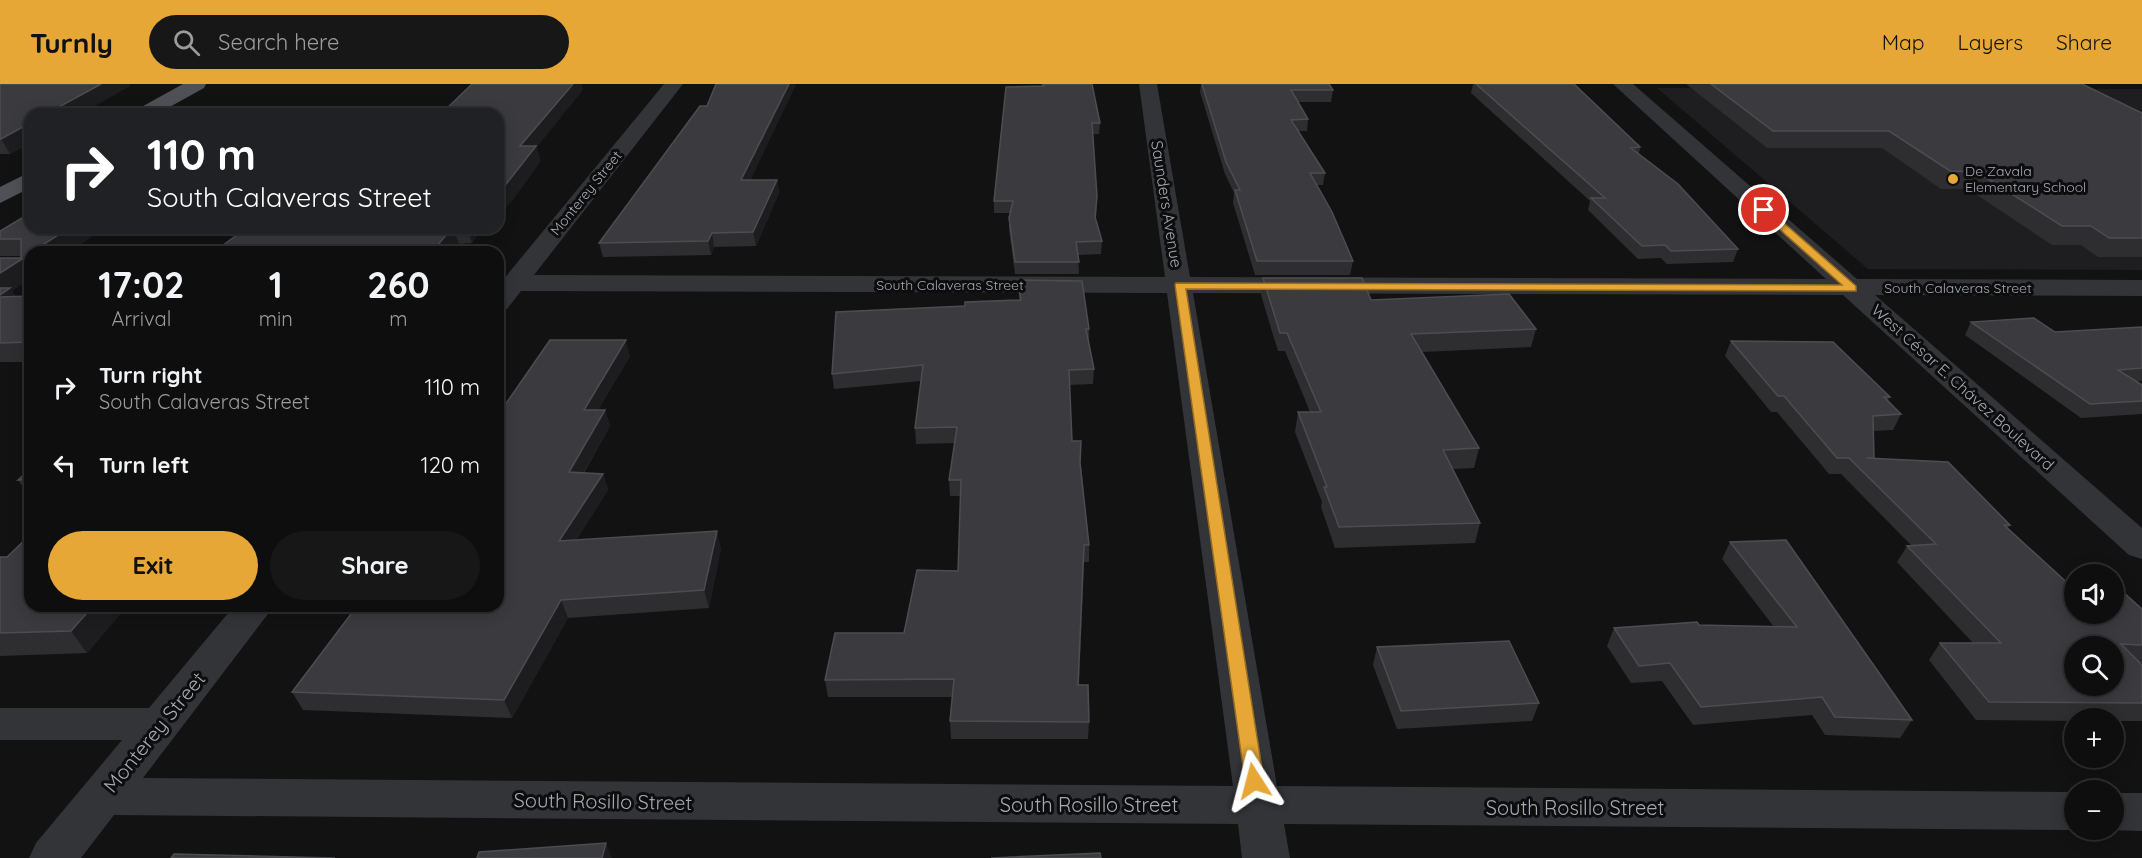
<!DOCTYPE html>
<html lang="en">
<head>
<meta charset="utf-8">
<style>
	:root { --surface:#0e0e0e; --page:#171717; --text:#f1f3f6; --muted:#9b9c9e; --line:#2e2e2e; --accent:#e6a736 }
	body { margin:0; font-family:Quicksand,sans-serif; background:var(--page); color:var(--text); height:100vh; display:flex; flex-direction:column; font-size:22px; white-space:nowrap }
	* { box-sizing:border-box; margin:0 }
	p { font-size:20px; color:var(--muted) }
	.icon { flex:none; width:33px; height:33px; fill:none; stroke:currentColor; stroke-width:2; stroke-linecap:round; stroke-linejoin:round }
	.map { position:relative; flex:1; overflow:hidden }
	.side { position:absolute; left:24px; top:162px; width:480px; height:366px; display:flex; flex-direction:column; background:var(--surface); border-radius:18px; box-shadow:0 3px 15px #0003,0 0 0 2px var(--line) }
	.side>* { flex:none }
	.hud { position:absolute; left:24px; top:24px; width:480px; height:126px; border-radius:18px; box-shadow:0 3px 15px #0003,0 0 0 2px var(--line); background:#202124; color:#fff; overflow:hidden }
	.tools { position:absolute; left:2064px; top:480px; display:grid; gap:12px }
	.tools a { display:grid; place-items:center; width:60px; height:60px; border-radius:50%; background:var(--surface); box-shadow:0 3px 15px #0003,0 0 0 2px var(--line); font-size:30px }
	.pin { position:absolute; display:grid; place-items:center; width:51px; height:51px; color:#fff; margin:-26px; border:3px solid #fff; border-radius:50%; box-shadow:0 2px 6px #0007 }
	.me { position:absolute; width:66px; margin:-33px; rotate:351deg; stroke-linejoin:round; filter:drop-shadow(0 0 4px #0008) }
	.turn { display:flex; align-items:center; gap:21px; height:126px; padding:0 24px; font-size:27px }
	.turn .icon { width:78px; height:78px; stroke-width:2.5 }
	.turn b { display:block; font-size:42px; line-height:51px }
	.eta { display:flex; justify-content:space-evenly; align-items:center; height:102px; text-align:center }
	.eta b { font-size:36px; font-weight:700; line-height:42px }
	.button { display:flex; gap:12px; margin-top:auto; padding:12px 24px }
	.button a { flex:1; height:69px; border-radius:36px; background:var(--accent); color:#111; font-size:24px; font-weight:700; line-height:69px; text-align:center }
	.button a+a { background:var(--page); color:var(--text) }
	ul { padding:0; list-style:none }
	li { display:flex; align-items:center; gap:18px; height:78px; padding:0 24px }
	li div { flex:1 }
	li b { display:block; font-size:22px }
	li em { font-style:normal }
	header { display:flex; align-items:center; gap:36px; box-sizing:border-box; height:84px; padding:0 30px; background:var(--accent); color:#111 }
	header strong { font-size:28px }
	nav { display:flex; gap:33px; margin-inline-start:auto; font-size:21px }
	.search { width:420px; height:54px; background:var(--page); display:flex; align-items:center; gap:15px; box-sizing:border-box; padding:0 21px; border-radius:33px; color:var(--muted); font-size:22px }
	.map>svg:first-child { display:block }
	.built { fill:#1e1e20 }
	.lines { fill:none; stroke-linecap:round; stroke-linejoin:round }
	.minor { fill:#333438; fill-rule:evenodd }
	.major { fill:#4f5157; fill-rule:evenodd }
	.wall { fill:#2e2e31 }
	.shaded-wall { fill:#1d1d1f }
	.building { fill:#3b3b3f; stroke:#4b4d51; stroke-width:1.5; fill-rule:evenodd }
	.route { fill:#e6a736; stroke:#966d23; stroke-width:1.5 }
	.poi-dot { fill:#e6a736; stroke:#0d0d0e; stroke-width:2 }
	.labels { text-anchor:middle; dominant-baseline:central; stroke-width:6; stroke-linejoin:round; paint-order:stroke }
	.far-poi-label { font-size:14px; fill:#a4a9b3; stroke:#0d0d0e; text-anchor:start }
	.far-street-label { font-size:14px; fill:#a4a9b3; stroke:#0d0d0e }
	.street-label { font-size:16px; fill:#a4a9b3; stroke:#0d0d0e }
	.near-street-label { font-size:20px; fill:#a4a9b3; stroke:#0d0d0e }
</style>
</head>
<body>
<header>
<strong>Turnly</strong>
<div class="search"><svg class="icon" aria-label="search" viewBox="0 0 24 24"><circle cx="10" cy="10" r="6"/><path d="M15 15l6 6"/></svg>Search here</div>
<nav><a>Map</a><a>Layers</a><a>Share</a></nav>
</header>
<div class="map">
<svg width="2142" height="774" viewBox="0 0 2142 774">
	<rect width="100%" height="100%" fill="#121213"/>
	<polygon class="built" points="1657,4 2142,5 2142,186 1868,185"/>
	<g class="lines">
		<g class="minor">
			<polygon points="664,0 683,0 534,191 1165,193 1139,0 1157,0 1190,193 1826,195 1613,0 1633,0 1857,195 2142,196 2142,212 1875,211 2142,444 2142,475 2129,471 1843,211 1193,209 1277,702 2074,708 2076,746 1284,740 1290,774 1242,774 1238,740 114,731 81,774 29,774 36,759 122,656 0,656 0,624 149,624 234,522 274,522 143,694 1233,702 1167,209 521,207 507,225 498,227 498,202"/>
			<polygon points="2114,709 2142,709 2142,747 2109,746 2114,746"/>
		</g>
		<g class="major">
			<polygon points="183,0 206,0 204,4 157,30 133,30 136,26"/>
			<polygon points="30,88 30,104 0,119 0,103"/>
		</g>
	</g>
	<g class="wall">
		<polygon points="0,0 130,2 30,30 30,59 10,70 0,70"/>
		<polygon points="716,0 796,0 750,96 777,96 779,109 756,162 714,163 711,171 603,173 599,159 707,22"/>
		<polygon points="1041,0 1092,0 1100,39 1099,50 1093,50 1097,124 1096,135 1102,157 1101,170 1078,171 1079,190 1015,190 1009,146 1009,134 1010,129 994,129 994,117 1041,2"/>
		<polygon points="1201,0 1329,0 1333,6 1331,18 1298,18 1308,35 1307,47 1298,47 1325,89 1323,101 1317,101 1353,177 1350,191 1255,191 1233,119 1234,109 1225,90 1200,8"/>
		<polygon points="1473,0 1574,0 1640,63 1639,70 1738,165 1733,178 1667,180 1661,174 1638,175 1588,126 1590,117 1471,9"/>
		<polygon points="1686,0 2082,0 2142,29 2142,173 2098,173 2081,161 2052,161 1968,105 1941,105 1882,64 1767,64"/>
		<polygon points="104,144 69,168 30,168 30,194 12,207 16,213 30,212 30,278 0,278 0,174 21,174 21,172 0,172 0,147"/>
		<polygon points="246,144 482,144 472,159 459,160 453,168 214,168"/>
		<polygon points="1263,194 1371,216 1536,245 1531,263 1422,268 1479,364 1474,384 1453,385 1480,439 1475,459 1335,464 1321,423 1322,418 1295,348 1298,328 1310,328 1285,267 1278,267 1261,211"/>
		<polygon points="1018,196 1089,245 1089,260 1094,285 1093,300 1069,301 1072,357 1081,380 1089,461 1089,478 1084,478 1079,601 1089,638 1088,655 951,655 950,637 952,613 828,613 825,596 904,549 958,487 961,412 950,412 949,396 955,359 916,360 915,344 921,297 834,305 832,290 965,222 1019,216"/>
		<polygon points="1971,238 2055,248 2142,243 2142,297 2136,297 2142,301 2142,330 2081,334 1965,251"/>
		<polygon points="1731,257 1890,313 1888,316 1901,330 1893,346 1873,347 1873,374 2010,441 2008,444 2074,530 2142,525 2142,579 2140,579 2142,581 2142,637 2114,637 2114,634 2074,634 2074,637 1976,636 1929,576 1940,559 1973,559 1897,478 1907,462 1911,461 1841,390 1829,390 1777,328 1771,328 1725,272"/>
		<polygon points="630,272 598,326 605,326 610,342 584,389 603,390 608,406 576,456 721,464 709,524 568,534 512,634 303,626 292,608 498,522 498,331"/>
		<polygon points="30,385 30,413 18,396"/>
		<polygon points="1730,458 1912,636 1900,654 1825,651 1812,631 1693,641 1662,597 1631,599 1607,562 1614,544 1699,541 1774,543 1722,475"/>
		<polygon points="0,473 127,522 87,569 0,572"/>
		<polygon points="1377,563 1539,619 1532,637 1397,645 1373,581"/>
	</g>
	<g class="shaded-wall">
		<polygon points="101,0 129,0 130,2 81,30 46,30"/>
		<polygon points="573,0 582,0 583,6 537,63 541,77 513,116 500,128 498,121 498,108 520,62"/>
		<polygon points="789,0 796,0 744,110 741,96"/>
		<polygon points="30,39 30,59 10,70 1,55"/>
		<polygon points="777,96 779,109 756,162 753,148"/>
		<polygon points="69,144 104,144 69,168 32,168"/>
		<polygon points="452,144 453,144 459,160 453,168 432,168"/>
		<polygon points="467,144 482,144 472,159"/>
		<polygon points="712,149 714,163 711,171 708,157"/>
		<polygon points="30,170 30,194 12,207 22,222 0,218 0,189"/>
		<polygon points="626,256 630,272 589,342 584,326"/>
		<polygon points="605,326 610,342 574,405 569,388"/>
		<polygon points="603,390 608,406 565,475 559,457"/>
		<polygon points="717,447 721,464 709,524 704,506"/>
		<polygon points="1084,461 1084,478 1078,619 1078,601"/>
		<polygon points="561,516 568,534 512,634 504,616"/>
		<polygon points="93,522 127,522 87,569 71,547"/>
		<polygon points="606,759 612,774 602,774"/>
	</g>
	<g class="building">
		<polygon points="0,0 101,0 46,30 30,30 30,39 1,55 0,55"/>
		<polygon points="472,0 573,0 520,62 536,62 507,99 498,108 498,30 441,30"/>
		<polygon points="716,0 789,0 741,96 777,96 753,148 712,149 708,157 599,159 700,22 707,22"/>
		<polygon points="1043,0 1092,0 1100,39 1092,39 1097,112 1095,133 1102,157 1076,158 1079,178 1015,178 1009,134 1013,117 994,117 1006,3 1044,2"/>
		<polygon points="1202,0 1329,0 1333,6 1291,6 1308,35 1291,36 1325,89 1310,89 1332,128 1353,177 1257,177 1235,106 1240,106 1226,78"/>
		<polygon points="1476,0 1574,0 1640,63 1631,64 1678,100 1738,165 1671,167 1665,161 1642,162 1591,114 1605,114"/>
		<polygon points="1711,0 2082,0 2142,29 2142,154 2109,154 2091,142 2062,142 1977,88 1950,87 1889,47 1773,47"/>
		<polygon points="30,129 30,144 69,144 32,168 30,168 30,170 0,189 0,174 21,174 21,155 0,155 0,147"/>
		<polygon points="246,144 452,144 432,168 214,168"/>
		<polygon points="1263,194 1362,194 1371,216 1509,210 1536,245 1411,250 1479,364 1443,366 1480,439 1339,443 1324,403 1327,403 1298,328 1321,328 1287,249 1280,249"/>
		<polygon points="1018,196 1082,197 1089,245 1086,245 1094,285 1069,286 1072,357 1081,357 1080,379 1089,461 1084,461 1078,601 1088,601 1089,638 950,637 954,595 825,596 835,549 904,549 917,486 958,487 961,396 949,396 957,343 915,344 923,281 832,290 836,228 965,222 965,218 1021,216"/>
		<polygon points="0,204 10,204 0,211"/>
		<polygon points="30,212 30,258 0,259 0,213"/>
		<polygon points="2034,234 2055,248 2142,243 2142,284 2118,286 2142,301 2142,317 2090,320 1971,238"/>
		<polygon points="550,256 626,256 584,326 605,326 569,388 603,390 559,457 717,447 704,506 561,516 504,616 292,608 357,522 498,522 498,331"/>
		<path d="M 1731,257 L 1833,258 L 1890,313 L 1884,313 L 1901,330 L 1873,332 L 1874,374 L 1866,374 L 1948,378 L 2010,441 L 2004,441 L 2074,505 L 2074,530 L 2114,530 L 2114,508 L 2123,508 L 2142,525 L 2142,561 L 2121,560 L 2142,581 L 2142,619 L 1989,618 L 1940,559 L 2001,559 L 1907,462 L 1936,460 L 1849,374 L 1837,374 L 1784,312 L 1778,312 ZM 2074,562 L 2114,562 L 2114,602 L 2074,602 Z"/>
		<polygon points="30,385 30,395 18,396"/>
		<polygon points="30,451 30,522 93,522 71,547 0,549 0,473 7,473"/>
		<polygon points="1786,456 1912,636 1835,633 1822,613 1701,623 1670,579 1639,582 1614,544 1697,538 1699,541 1797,543 1730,458"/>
		<polygon points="1509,557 1539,619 1401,627 1377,563"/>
		<polygon points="606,759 602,774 477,774 479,768"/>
		<polygon points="1100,769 1101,774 991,774"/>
		<polygon points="174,770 335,774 171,774"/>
	</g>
	<polygon class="route" points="1760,124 1767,124 1856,202 1856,207 1186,205 1264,697 1261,702 1254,704 1248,702 1245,697 1175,201 1176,199 1842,201 1760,128"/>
	<circle class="poi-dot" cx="1953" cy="95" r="6"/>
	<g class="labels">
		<g class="far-poi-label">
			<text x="1965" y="87">De Zavala<tspan x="1965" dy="16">Elementary School</tspan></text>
		</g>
		<g class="far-street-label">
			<text transform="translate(586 109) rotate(-51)">Monterey Street</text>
			<text x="950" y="201">South Calaveras Street</text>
			<text x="1958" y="204">South Calaveras Street</text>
		</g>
		<g class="street-label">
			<text transform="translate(1167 120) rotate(81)">Saunders Avenue</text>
			<text transform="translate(1963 303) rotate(42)">West César E. Chávez Boulevard</text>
		</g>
		<g class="near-street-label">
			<text transform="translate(154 648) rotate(-51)">Monterey Street</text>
			<text transform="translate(603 717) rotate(1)">South Rosillo Street</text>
			<text x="1089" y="720">South Rosillo Street</text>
			<text x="1575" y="723">South Rosillo Street</text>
		</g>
	</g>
</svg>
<div class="tools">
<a><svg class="icon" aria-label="sound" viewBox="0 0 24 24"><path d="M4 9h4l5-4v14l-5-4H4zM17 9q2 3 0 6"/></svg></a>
<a><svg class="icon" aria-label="search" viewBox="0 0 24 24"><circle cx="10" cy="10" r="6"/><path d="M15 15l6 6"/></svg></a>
<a>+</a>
<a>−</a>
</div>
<div class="pin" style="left:1764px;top:126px;background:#d93025"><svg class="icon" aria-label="arrive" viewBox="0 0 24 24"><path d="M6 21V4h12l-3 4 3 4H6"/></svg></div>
<svg class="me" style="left:1254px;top:697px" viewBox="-20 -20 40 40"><path d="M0-17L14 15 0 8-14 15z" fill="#e6a736" stroke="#fff" stroke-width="4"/></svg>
<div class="hud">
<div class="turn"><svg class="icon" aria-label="right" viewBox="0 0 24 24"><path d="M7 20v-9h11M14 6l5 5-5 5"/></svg><div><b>110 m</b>South Calaveras Street</div></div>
</div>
<section class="side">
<div class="eta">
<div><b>17:02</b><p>Arrival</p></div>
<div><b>1</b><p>min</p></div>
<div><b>260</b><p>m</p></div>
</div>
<ul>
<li><svg class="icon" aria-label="right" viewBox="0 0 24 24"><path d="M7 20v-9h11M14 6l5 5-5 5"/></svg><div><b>Turn right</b><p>South Calaveras Street</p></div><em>110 m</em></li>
<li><svg class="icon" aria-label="left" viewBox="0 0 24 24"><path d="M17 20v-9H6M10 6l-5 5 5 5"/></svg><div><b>Turn left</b></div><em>120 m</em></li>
</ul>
<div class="button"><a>Exit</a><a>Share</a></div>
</section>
</div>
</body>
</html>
